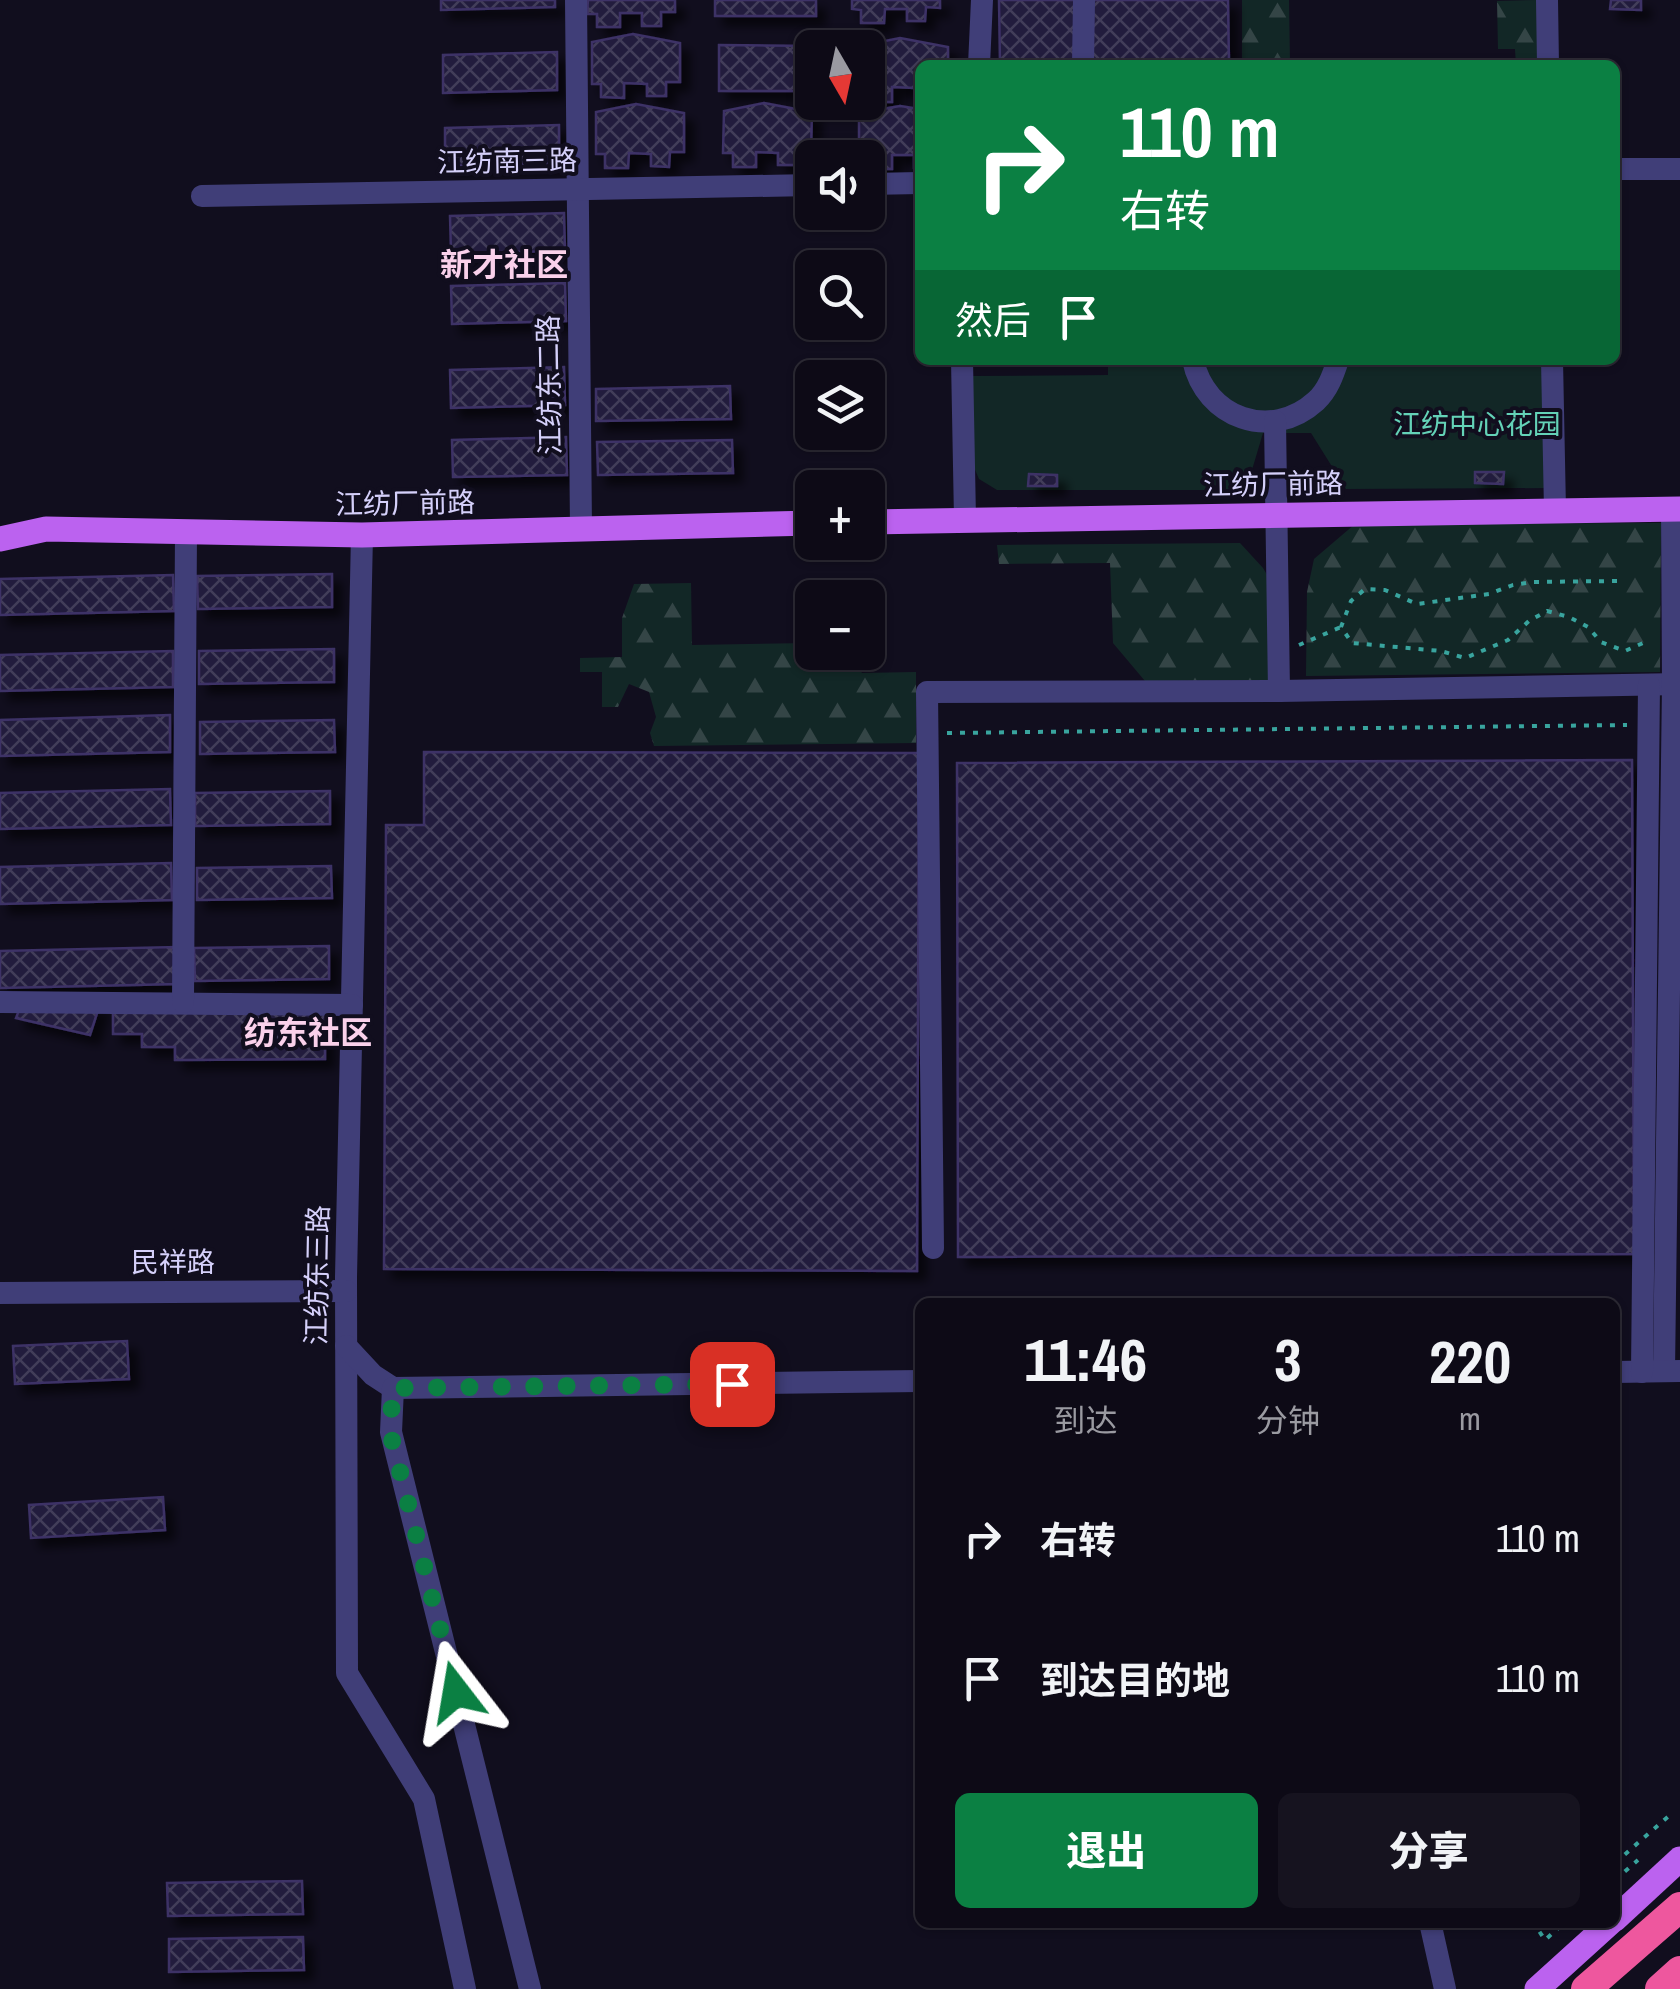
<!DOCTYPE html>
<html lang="zh">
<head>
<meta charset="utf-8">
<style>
	:root { --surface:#0d0a16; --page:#16131f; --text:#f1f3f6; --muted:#9a9aa1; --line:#2d2b35; --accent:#0b8043 }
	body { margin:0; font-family:"Archivo Narrow","Noto Sans SC",sans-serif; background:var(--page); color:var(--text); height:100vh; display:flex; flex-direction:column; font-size:38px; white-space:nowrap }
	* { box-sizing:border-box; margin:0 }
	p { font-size:32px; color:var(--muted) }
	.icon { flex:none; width:55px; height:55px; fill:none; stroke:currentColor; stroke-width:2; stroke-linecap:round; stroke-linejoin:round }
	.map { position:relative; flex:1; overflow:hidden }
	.details { position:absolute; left:915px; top:1298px; width:705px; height:630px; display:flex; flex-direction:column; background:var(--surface); border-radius:15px; box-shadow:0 2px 8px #0004,0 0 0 2px var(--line) }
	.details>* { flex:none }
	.banner { position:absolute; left:915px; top:60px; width:705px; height:305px; border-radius:15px; box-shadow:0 2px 8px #0004,0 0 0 2px var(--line); background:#0b8043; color:#fff; overflow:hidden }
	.needle { width:65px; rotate:171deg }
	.fabs { position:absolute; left:795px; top:30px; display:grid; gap:20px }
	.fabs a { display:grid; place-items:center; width:90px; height:90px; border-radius:15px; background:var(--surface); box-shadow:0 2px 8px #0004,0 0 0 2px var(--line); font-size:50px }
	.pin { position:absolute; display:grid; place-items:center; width:85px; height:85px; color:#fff; margin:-42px; border-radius:20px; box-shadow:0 5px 15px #0006 }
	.me { position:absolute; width:110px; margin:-55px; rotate:346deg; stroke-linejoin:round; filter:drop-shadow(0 0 8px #0008) }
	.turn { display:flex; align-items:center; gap:35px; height:210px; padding:0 40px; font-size:45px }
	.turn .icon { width:130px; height:130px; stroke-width:2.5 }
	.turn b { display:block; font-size:70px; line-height:85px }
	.then { display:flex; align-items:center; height:95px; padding:0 40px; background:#0003; gap:20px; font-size:38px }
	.eta { display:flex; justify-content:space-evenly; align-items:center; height:170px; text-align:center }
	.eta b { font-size:60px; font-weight:800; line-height:70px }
	.cta { display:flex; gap:20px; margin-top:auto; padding:20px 40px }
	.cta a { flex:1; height:115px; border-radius:15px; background:var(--accent); color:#fff; font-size:40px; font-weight:800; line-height:115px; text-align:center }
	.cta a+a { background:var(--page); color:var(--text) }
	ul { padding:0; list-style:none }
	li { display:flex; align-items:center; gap:30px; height:140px; padding:0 40px }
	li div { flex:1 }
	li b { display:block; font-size:38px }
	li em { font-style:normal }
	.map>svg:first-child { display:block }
	.forest { fill:url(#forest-firs) }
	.garden { fill:#122726 }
	.building { fill:url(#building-cross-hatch); stroke:#3c3166; stroke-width:2.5; filter:url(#shadow) }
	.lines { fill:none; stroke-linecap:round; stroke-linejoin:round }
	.path { stroke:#39a49e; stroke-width:4; stroke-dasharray:5 8; stroke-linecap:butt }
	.minor { stroke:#403e78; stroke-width:22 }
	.major { stroke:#bb62ef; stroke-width:25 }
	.highway { stroke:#ee579e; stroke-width:30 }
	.route { stroke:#0b8043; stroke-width:18; stroke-dasharray:0 32.4 }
	.labels { text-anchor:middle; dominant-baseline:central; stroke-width:8; stroke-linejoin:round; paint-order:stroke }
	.street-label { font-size:28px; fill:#d5d0fa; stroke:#110e1e }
	.park-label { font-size:28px; fill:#64d2b7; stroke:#110e1e }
	.quarter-label { font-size:32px; font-weight:bold; fill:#fad1eb; stroke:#110e1e }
</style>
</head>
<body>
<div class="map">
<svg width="1680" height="1989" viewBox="0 0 1680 1989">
	<defs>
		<pattern id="forest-firs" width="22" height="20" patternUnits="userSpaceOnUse" patternTransform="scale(2.5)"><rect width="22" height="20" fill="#122726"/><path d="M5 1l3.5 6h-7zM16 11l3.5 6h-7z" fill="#344546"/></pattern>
		<pattern id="building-cross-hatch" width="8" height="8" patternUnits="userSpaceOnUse" patternTransform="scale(2.5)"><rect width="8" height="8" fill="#231c3d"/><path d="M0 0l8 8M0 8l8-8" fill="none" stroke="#423c5a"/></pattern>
		<filter id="shadow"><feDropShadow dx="9" dy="9" stdDeviation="5" flood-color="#0009"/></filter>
	</defs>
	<rect width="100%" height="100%" fill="#110e1e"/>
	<g class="forest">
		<polygon points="1242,0 1289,0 1290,65 1242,65"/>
		<polygon points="1538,0 1540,65 1516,65 1515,49 1498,49 1497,1"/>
		<polygon points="1661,523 1660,672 1306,676 1307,592 1314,559 1355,524"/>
		<polygon points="1240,543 1263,568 1270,580 1270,680 1145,681 1113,643 1110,563 999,564 997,545"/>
		<polygon points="691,583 692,645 812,643 812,652 847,653 862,673 916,672 916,743 654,746 650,733 656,717 649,692 629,684 618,707 602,707 602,672 580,672 580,658 622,657 622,618 634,584"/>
	</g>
	<polygon class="garden" points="1108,360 1548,360 1551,488 1346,489 1311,433 1263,433 1246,490 997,490 979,479 973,465 972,376 1108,375"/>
	<g class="building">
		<polygon points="441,0 555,0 555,7 441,10"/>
		<polygon points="588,0 675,0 675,12 661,12 661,26 642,26 642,13 620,13 620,27 597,27 597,14 587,14"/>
		<rect x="715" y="0" width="101" height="16"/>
		<polygon points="852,0 940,0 940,8 926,7 925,21 907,21 907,9 885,9 884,23 861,23 861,10 852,9"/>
		<polygon points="999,0 1078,0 1079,65 1000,65"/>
		<polygon points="1089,0 1228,0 1229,65 1090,65"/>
		<polygon points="1611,0 1641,0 1641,10 1610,9"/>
		<polygon points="633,34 680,43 680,82 666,82 666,96 647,96 647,84 624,83 624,98 601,97 601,84 592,84 592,42"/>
		<polygon points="900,38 948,47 948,65 920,65 920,100 915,100 915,88 892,87 892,102 869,102 868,48 860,46"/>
		<polygon points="719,45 821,46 821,48 812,48 812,91 719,91"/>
		<polygon points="557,52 557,90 443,93 443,55"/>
		<polygon points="764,103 812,112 811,151 797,151 797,165 778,165 778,153 756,152 756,167 733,167 733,153 723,153 724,111"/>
		<polygon points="636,104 684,113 684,152 670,152 669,167 651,166 651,154 629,153 628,168 605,168 605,154 596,154 596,112"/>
		<polygon points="900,106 920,109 920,168 914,168 914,155 892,155 892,169 868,169 869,156 859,156 859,113"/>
		<polygon points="559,125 559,163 445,166 445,128"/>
		<polygon points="564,213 565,251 451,253 450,216"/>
		<polygon points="565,283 566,321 452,324 451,286"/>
		<polygon points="564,367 565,405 451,408 450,370"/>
		<polygon points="730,386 731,419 596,421 596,389"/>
		<polygon points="566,437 567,475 453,477 452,440"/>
		<polygon points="732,440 733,473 598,475 597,442"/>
		<polygon points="1475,472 1504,472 1503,484 1475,483"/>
		<polygon points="1029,474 1057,475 1057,486 1028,486"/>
		<polygon points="332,574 332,607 198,609 197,576"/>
		<polygon points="173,575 174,611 0,615 0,579"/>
		<polygon points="334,649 334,682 199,684 199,651"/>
		<polygon points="173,651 173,687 0,691 0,655"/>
		<polygon points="170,715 170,752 0,756 0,720"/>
		<polygon points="334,720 335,752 200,754 200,722"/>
		<polygon points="424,752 919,753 917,1271 384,1269 386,825 424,825"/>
		<polygon points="1632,760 1634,1254 958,1257 957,763"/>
		<polygon points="170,789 171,825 0,829 0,793"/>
		<polygon points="330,791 330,824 195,826 195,793"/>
		<polygon points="171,863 172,900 0,904 0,867"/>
		<polygon points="331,866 332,898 197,900 197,868"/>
		<polygon points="329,946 329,979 195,981 194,948"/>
		<polygon points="177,947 178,984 0,988 0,951"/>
		<polygon points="100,1004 90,1035 16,1018 21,1005"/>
		<polygon points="325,1007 325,1059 175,1060 175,1047 142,1047 142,1034 113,1034 113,1008"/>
		<polygon points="127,1341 129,1379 15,1384 13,1346"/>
		<polygon points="163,1497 165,1530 31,1538 29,1505"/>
		<polygon points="302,1881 303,1914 168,1916 167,1883"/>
		<polygon points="303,1937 304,1970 169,1972 169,1939"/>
	</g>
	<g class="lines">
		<g class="path">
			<polyline points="1617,581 1533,582 1513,585 1489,594 1417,604 1385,590 1365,589 1351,601 1341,627 1352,643 1441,651 1465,658 1508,640 1529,621 1547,611 1569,617 1588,627 1601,642 1625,651 1643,643"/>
			<polyline points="1299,645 1341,627"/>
			<polyline points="947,733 1627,725"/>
			<polyline points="1615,1863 1671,1814"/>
			<polyline points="1615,1880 1638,1860"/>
			<polyline points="1543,1922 1537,1928 1545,1940 1565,1922"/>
		</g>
		<g class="minor">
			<polyline points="576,0 581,529"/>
			<polyline points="1547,0 1548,65"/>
			<polyline points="979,65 982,0"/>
			<polyline points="1083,65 1084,0"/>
			<polyline points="1615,169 1680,169"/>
			<polyline points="868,184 920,183"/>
			<polyline points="202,196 812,185"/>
			<polyline points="962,360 965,519"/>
			<path d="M 1193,360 C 1205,418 1271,442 1316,401 C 1328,390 1333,375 1338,360"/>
			<polyline points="1552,360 1555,510"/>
			<polyline points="1275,421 1279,691"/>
			<polyline points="362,535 346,1277 347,1673 424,1799 465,1989"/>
			<polyline points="0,1002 352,1005"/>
			<polyline points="183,1002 186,532"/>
			<polyline points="933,1248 927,692 1279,691 1680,684"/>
			<polyline points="0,1293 346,1291"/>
			<polyline points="346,1346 373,1375 393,1388 920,1381"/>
			<polyline points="1664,1371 1673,685 1672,509"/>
			<polyline points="1615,1372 1680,1371"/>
			<polyline points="1642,1372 1649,685"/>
			<polyline points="393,1388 391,1432 530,1989"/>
			<polyline points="1430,1922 1445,1989"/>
		</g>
		<g class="major">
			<polyline points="868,522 1680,509"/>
			<polyline points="0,539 46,529 362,535 812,523"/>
			<polyline points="1615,1919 1680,1859"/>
			<polyline points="1537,1989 1611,1922"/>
		</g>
		<g class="highway">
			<polyline points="1586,1989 1680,1907"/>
			<polyline points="1660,1989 1680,1971"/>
		</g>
	</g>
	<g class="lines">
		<polyline class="route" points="456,1692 390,1432 393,1388 732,1384"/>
	</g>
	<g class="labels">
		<g class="street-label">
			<text transform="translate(507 161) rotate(-1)">江纺南三路</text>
			<text transform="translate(549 385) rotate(-91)">江纺东二路</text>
			<text transform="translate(1273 484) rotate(-1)">江纺厂前路</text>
			<text transform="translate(405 503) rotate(-1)">江纺厂前路</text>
			<text x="173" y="1262">民祥路</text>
			<text transform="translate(317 1275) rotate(-89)">江纺东三路</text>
		</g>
		<g class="park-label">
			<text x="1477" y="424">江纺中心花园</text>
		</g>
		<g class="quarter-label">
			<text x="504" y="264">新才社区</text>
			<text x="308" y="1032">纺东社区</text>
		</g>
	</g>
</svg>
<div class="fabs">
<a><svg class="needle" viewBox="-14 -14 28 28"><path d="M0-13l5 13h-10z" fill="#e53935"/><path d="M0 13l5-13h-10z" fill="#9a9aa1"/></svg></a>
<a><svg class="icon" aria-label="sound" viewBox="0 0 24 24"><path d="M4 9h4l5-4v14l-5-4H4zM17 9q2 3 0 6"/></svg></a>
<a><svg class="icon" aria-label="search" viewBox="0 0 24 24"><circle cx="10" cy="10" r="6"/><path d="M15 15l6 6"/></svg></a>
<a><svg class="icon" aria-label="layers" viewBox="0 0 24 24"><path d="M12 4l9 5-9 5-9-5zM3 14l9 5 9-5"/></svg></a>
<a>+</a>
<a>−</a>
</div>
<div class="pin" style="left:732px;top:1384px;background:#d93025"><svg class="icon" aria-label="arrive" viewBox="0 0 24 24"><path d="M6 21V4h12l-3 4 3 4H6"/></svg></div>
<svg class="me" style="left:456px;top:1692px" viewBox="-20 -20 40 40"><path d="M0-17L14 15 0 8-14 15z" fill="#0b8043" stroke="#fff" stroke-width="4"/></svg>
<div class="banner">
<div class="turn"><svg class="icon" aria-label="right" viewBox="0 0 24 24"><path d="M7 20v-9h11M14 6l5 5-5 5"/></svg><div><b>110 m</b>右转</div></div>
<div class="then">然后<svg class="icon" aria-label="arrive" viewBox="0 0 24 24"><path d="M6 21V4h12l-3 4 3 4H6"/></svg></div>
</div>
<section class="details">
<div class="eta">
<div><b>11:46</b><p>到达</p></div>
<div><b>3</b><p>分钟</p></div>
<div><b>220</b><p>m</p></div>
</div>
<ul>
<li><svg class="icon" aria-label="right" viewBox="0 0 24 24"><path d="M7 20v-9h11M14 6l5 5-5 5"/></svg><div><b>右转</b></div><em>110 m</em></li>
<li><svg class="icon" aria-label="arrive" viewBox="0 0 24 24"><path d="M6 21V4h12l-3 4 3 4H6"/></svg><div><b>到达目的地</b></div><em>110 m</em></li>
</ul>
<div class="cta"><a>退出</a><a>分享</a></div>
</section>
</div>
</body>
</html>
